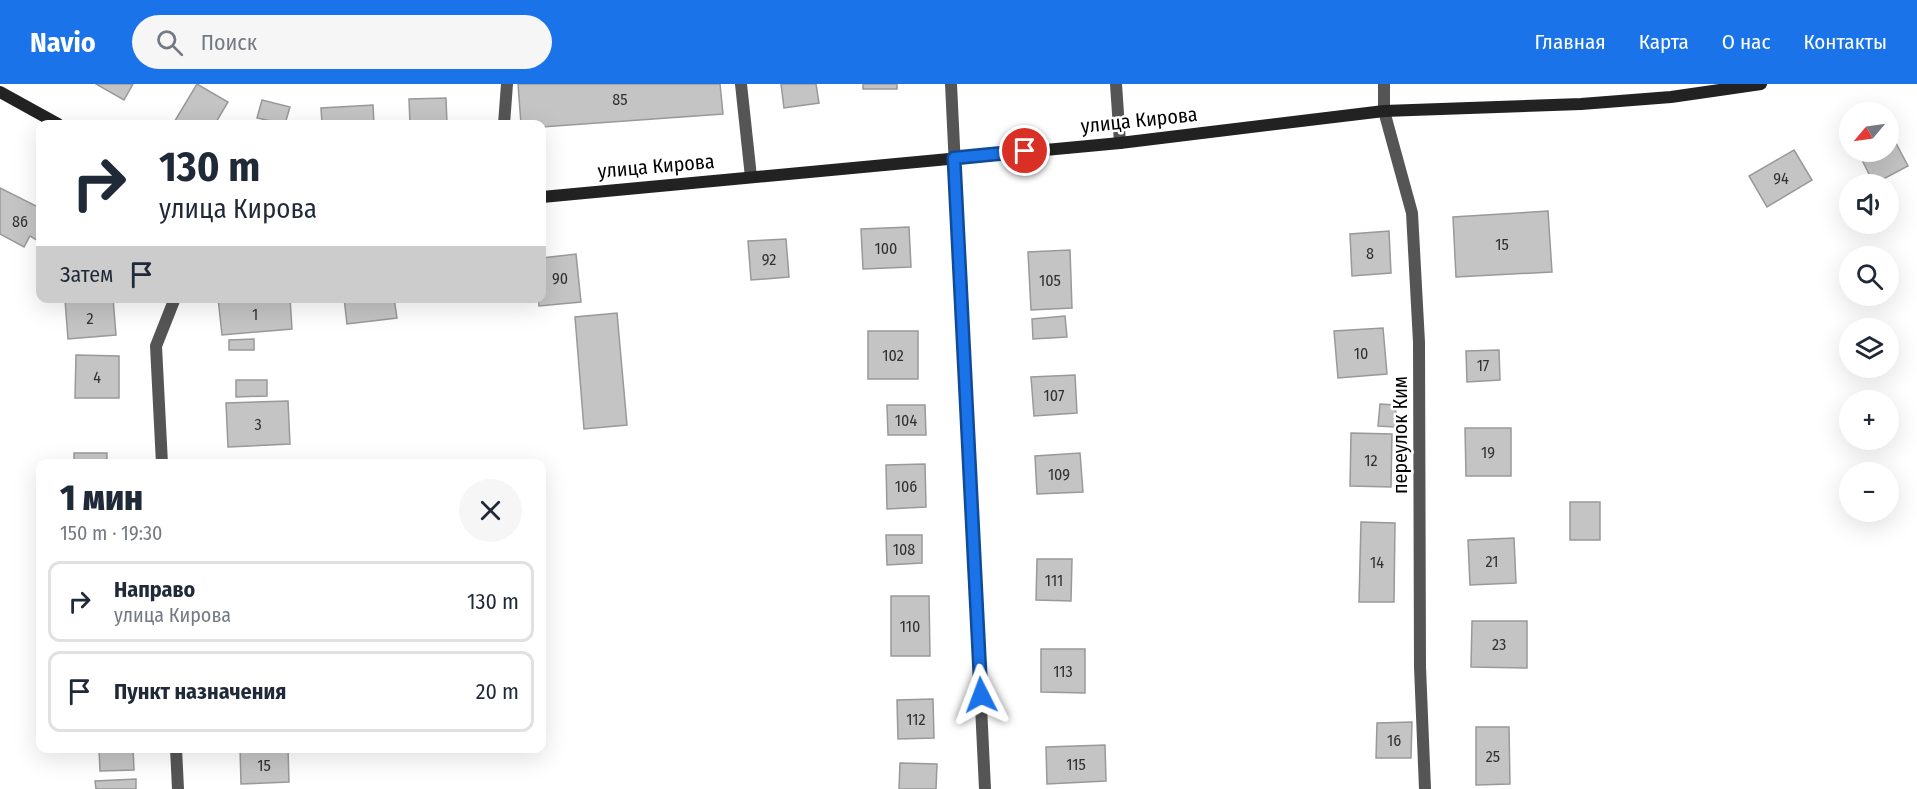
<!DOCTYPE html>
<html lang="ru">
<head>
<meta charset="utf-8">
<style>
	:root { --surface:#fff; --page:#f6f6f7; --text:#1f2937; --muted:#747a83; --line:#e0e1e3; --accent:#1a73e8 }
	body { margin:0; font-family:"Fira Sans Condensed",sans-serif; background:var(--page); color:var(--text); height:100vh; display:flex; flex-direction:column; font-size:22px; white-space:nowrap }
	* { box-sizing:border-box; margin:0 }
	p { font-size:20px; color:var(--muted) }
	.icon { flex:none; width:33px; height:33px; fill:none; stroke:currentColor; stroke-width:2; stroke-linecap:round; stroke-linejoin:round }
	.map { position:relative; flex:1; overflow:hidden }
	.panel { position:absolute; left:36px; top:375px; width:510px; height:294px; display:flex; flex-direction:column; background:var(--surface); border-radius:12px; box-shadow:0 6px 24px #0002 }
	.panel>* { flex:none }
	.banner { position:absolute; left:36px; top:36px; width:510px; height:183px; border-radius:12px; box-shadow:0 6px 24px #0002; background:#fff; color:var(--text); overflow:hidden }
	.needle { width:39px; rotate:241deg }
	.tools { position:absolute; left:1839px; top:18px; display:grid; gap:12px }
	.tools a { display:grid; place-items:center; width:60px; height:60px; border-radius:50%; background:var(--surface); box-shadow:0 6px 24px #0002; font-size:30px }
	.pin { position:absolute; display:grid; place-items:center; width:51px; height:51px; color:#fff; margin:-26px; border:3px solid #fff; border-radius:50%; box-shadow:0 2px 6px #0007 }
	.me { position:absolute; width:66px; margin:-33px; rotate:357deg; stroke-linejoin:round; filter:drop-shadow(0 0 4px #0008) }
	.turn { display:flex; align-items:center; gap:21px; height:126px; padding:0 24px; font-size:27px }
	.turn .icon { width:78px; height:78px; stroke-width:2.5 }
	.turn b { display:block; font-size:42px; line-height:51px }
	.then { display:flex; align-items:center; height:57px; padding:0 24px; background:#0003; gap:12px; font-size:22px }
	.round { display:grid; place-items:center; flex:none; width:63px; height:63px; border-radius:32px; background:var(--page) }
	.head { display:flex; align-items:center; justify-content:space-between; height:102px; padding:0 24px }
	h1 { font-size:36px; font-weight:800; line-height:45px }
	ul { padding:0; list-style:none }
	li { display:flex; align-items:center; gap:18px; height:81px; margin:0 12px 9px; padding:0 12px; border:3px solid var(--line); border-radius:12px }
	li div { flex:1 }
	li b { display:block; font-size:22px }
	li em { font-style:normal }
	header { display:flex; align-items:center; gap:36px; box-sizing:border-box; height:84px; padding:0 30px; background:var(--accent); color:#fff }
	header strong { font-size:28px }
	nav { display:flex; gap:33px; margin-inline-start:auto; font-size:21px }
	.search { width:420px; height:54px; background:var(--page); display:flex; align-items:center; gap:15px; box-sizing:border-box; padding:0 21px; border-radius:33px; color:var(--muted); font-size:22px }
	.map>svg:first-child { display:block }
	.building { fill:#c4c4c4; stroke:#999; stroke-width:1.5 }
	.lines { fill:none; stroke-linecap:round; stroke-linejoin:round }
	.lane { stroke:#555; stroke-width:12 }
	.street { stroke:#555; stroke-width:12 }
	.secondary { stroke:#222; stroke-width:12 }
	.route-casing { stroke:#114b97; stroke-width:15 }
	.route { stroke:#1a73e8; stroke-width:10 }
	.labels { text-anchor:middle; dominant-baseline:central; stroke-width:5; stroke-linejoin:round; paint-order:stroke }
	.number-label { font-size:16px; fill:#313131 }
	.street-label { font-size:20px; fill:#000; stroke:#fff }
</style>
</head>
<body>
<header>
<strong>Navio</strong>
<div class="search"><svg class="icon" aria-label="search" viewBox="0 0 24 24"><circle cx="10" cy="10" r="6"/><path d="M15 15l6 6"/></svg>Поиск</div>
<nav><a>Главная</a><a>Карта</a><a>О нас</a><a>Контакты</a></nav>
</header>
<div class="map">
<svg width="1917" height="705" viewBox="0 0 1917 705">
	<rect width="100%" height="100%" fill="#fff"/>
	<g class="building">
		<polygon points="96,0 133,0 124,16"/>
		<polygon points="197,0 228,18 215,40 173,40"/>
		<polygon points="518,0 720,0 723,30 542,43 542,40 521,40"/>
		<polygon points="781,0 816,0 819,19 784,24"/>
		<rect x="863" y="0" width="34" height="5"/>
		<polygon points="446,14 447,40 410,40 409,15"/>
		<polygon points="262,16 290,23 285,40 257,34"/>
		<polygon points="373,21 374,40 322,40 321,24"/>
		<polygon points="1888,44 1908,82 1874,100 1858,68 1888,68"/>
		<polygon points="1794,66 1812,96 1767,123 1749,92"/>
		<polygon points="0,104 40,124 40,158 30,152 24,163 0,150"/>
		<polygon points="1548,127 1552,188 1456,193 1453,133"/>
		<polygon points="909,143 911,183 863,185 861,145"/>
		<polygon points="1389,147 1391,189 1352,192 1350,150"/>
		<polygon points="786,155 789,193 751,196 748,157"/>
		<polygon points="1070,166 1072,224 1031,226 1028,168"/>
		<polygon points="576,170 581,218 539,222 538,214 542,214 542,174"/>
		<polygon points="85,214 113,214 116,251 68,255 65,216"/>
		<polygon points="218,214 290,214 292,245 222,251"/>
		<polygon points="344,214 394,214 397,234 347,240"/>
		<polygon points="617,229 627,341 584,345 575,233"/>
		<polygon points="1065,232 1067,253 1033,255 1032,235"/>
		<polygon points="1383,244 1387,290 1338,294 1334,247"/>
		<rect x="868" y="247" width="50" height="48"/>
		<polygon points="254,255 254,266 229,266 229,256"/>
		<polygon points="1499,266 1500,296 1467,298 1466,267"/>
		<polygon points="76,271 119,272 119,314 75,314"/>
		<polygon points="1075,291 1077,329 1034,332 1031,293"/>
		<polygon points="236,296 267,296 267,312 236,313"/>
		<polygon points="288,317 290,360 228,363 226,319"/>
		<polygon points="1380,320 1396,321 1395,343 1378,342"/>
		<polygon points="887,321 925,321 926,351 888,351"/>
		<polygon points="1465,344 1511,344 1511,392 1466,392"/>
		<polygon points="1351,349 1392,350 1391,403 1350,402"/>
		<rect x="74" y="369" width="33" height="11"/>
		<polygon points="1080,369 1083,408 1037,410 1035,372"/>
		<polygon points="925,380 926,423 887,425 886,381"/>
		<rect x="1570" y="418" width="30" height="38"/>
		<polygon points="1361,438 1395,439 1394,518 1359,518"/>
		<polygon points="886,451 922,451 922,479 887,481"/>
		<polygon points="1514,454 1516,499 1470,501 1468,456"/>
		<polygon points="1037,475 1072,475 1071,517 1036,516"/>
		<polygon points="891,512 929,512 930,572 891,572"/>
		<polygon points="1472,537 1527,537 1527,584 1471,583"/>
		<polygon points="1041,565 1085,565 1085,609 1041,608"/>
		<polygon points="933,615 934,654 898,655 897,616"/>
		<polygon points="1412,638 1411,674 1376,674 1377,639"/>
		<polygon points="1476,643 1509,643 1510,700 1476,701"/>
		<polygon points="1105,661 1106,697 1047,700 1046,663"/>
		<polygon points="99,664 133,664 134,686 100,687"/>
		<polygon points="240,664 288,664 289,698 241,700"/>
		<polygon points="900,679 937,680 936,705 899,705"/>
		<polygon points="136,695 136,705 96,705 95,697"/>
	</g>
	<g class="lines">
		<g class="lane">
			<polyline points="741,0 751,93"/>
			<polyline points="1116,0 1120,59"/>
			<polyline points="504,40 507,0"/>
		</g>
		<g class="street">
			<polyline points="951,0 985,705"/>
			<polyline points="1384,0 1384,27 1412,129 1419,258 1420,583 1425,705"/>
			<polyline points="162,380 156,262 175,214"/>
			<polyline points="176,664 178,705"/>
		</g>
		<g class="secondary">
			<polyline points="0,8 58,40"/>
			<polyline points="542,113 1120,59 1384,27 1581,20 1671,13 1761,0"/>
		</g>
	</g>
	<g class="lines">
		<g class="route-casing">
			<polyline id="route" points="981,611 954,74 1025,67"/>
		</g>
		<use href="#route" class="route"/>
	</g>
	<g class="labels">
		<g class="number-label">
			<text x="620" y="15">85</text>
			<text x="1781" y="94">94</text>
			<text x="20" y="137">86</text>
			<text x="1502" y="160">15</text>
			<text x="886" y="164">100</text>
			<text x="1370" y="169">8</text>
			<text x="769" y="175">92</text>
			<text x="560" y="194">90</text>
			<text x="1050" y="196">105</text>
			<text x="255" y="230">1</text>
			<text x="90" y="234">2</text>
			<text x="1361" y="269">10</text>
			<text x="893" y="271">102</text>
			<text x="1483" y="281">17</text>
			<text x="97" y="293">4</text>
			<text x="1054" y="311">107</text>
			<text x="906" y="336">104</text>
			<text x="258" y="340">3</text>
			<text x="1488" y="368">19</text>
			<text x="1371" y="376">12</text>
			<text x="1059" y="390">109</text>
			<text x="906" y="402">106</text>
			<text x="904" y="465">108</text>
			<text x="1492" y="477">21</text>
			<text x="1377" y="478">14</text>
			<text x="1054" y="496">111</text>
			<text x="910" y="542">110</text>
			<text x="1499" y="560">23</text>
			<text x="1063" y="587">113</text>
			<text x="916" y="635">112</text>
			<text x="1394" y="656">16</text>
			<text x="1493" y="672">25</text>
			<text x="1076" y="680">115</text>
			<text x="264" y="681">15</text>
		</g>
		<g class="street-label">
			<text transform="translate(1139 36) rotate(-6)">улица Кирова</text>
			<text transform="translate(656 82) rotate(-5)">улица Кирова</text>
			<text transform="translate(1400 351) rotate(-90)">переулок Ким</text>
		</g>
	</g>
</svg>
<div class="tools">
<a><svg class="needle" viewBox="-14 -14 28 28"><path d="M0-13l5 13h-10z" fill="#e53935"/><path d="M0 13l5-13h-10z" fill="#747a83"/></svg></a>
<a><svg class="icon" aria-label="sound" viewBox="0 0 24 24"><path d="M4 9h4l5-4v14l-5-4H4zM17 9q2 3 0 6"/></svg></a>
<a><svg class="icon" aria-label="search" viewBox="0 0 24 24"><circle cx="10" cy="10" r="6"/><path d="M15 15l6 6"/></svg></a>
<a><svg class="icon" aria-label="layers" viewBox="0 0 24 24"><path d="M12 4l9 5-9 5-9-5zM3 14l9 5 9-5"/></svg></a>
<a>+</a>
<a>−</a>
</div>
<div class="pin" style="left:1025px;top:67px;background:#d93025"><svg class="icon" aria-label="arrive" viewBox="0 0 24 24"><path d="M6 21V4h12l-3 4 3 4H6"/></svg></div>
<svg class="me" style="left:981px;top:611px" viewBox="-20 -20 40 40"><path d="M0-17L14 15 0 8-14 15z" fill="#1a73e8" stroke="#fff" stroke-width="4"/></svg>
<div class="banner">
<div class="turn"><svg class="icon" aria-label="right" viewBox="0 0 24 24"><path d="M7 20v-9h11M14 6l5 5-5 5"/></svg><div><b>130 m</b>улица Кирова</div></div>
<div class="then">Затем<svg class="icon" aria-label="arrive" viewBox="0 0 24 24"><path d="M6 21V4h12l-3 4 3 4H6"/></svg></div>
</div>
<section class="panel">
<div class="head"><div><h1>1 мин</h1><p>150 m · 19:30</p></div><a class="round"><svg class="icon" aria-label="close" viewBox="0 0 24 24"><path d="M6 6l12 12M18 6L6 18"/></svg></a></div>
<ul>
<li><svg class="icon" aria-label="right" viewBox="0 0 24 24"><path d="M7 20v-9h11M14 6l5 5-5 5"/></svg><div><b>Направо</b><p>улица Кирова</p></div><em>130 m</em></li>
<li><svg class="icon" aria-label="arrive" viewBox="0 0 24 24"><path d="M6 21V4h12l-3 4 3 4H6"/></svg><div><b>Пункт назначения</b></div><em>20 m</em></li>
</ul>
</section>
</div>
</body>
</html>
